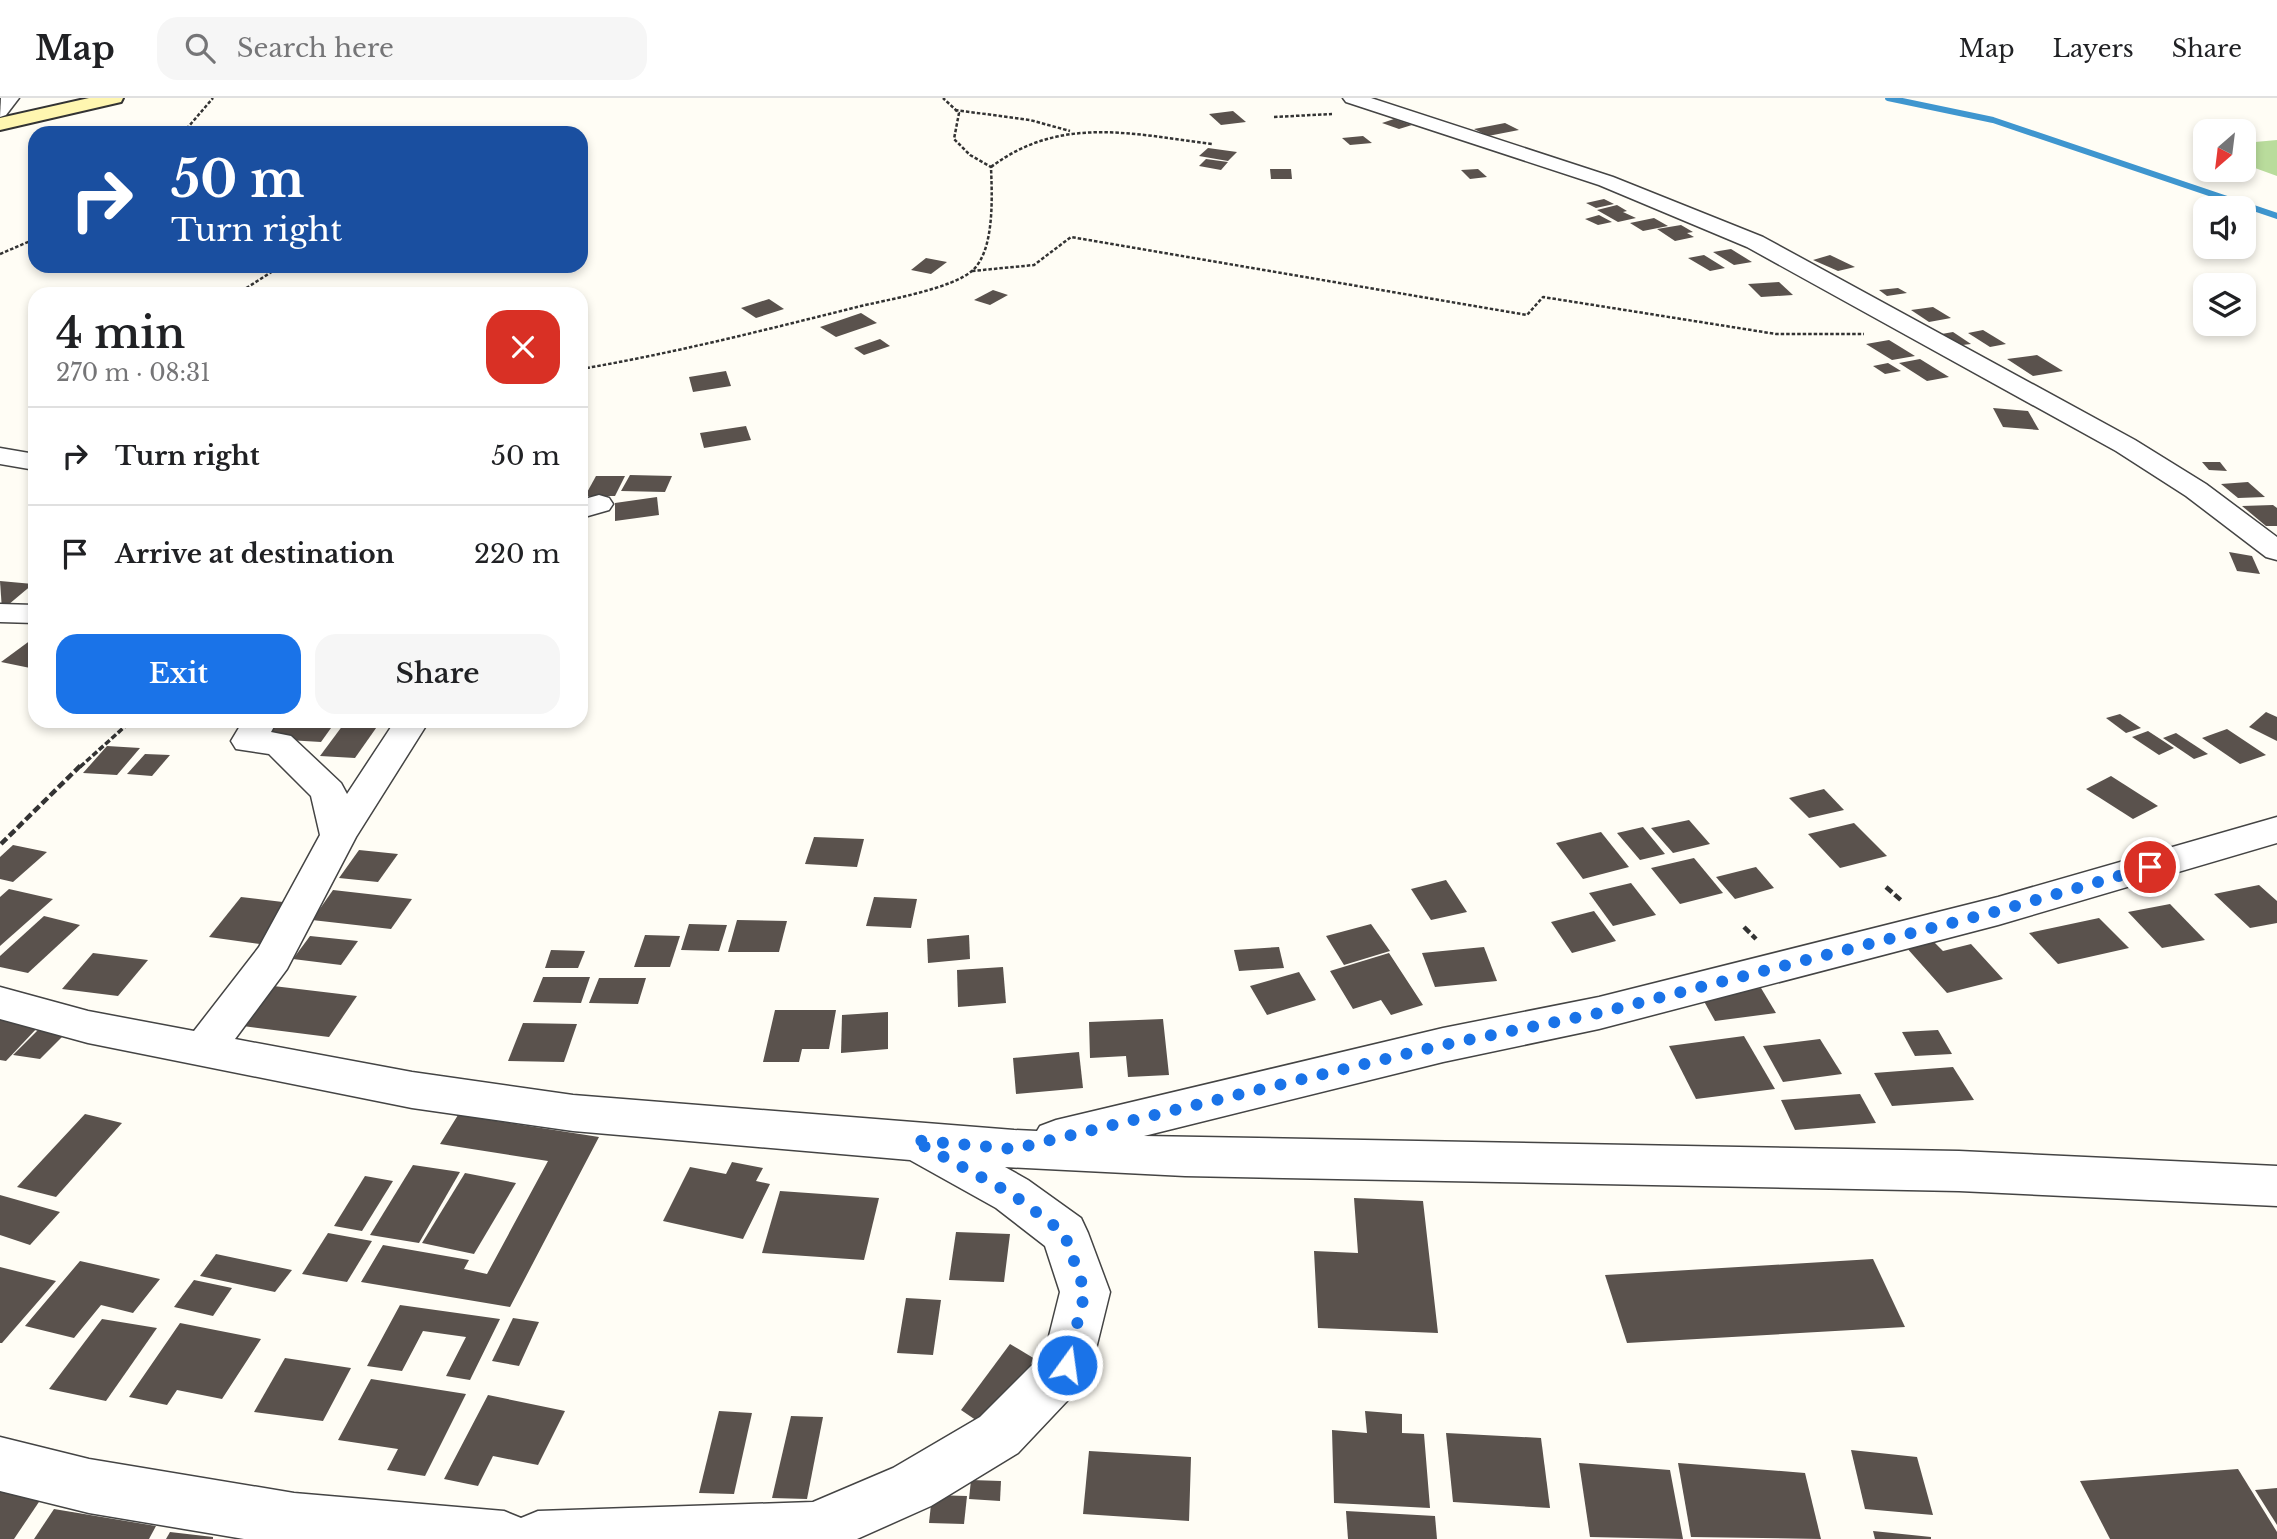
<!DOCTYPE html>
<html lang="en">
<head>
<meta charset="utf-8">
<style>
	:root { --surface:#fff; --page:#f6f6f6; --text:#202124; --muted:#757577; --line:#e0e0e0; --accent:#1a73e8 }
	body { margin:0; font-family:"Libre Baskerville",serif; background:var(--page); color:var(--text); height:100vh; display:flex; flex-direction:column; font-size:26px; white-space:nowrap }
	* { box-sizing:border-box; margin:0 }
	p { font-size:23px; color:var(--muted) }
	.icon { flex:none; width:38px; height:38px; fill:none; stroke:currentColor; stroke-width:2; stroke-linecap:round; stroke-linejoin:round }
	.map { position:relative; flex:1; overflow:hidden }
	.side { position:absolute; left:28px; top:189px; width:560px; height:441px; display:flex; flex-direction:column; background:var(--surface); border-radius:21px; box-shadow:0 4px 10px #0003 }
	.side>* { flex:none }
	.banner { position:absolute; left:28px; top:28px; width:560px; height:147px; border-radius:21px; box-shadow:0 4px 10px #0003; background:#1a4fa0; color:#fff; overflow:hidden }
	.needle { width:46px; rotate:208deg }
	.buttons { position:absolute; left:2193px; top:21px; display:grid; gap:14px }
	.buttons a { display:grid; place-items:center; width:63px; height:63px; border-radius:14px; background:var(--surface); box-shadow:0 4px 10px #0003; font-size:35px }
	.pin { position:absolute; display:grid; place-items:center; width:60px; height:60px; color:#fff; margin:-30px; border:4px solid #fff; border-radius:50%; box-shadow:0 2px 7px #0007 }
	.me { position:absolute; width:77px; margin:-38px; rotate:14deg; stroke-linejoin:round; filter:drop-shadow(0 0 5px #0008) }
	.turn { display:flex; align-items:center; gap:24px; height:147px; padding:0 28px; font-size:32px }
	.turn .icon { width:91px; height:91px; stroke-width:2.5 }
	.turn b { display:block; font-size:49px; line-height:60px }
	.round { display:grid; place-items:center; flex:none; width:74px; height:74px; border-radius:21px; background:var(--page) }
	.overview { display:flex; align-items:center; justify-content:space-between; height:119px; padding:0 28px }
	h1 { font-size:42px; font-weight:600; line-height:52px }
	.button { display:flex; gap:14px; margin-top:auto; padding:14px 28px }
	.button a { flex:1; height:80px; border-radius:21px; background:var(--accent); color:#fff; font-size:28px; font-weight:600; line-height:80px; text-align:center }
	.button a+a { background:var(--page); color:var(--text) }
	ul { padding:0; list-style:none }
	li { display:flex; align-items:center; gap:21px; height:98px; padding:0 28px; border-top:2px solid var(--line) }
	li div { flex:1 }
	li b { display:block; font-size:26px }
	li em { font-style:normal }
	header { display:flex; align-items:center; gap:42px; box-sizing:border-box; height:98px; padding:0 35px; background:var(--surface); border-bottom:2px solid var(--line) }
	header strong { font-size:33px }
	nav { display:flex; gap:38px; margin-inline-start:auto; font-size:24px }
	.search { width:490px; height:63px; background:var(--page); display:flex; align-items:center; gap:18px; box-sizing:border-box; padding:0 24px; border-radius:21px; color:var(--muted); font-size:26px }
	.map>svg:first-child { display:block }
	.forest { fill:#b9dc9c }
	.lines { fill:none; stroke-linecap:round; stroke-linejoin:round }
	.stream { stroke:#3f96cf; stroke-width:6 }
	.building { fill:#5a524d }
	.minor-casing { stroke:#444; stroke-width:3 }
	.secondary-casing { stroke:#333; stroke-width:4 }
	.path-far2 { stroke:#333; stroke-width:2.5; stroke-dasharray:3.5 2; stroke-linecap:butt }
	.path-far1 { stroke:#333; stroke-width:3.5; stroke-dasharray:6 2.5; stroke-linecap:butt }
	.path { stroke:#333; stroke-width:4.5; stroke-dasharray:8 3.5; stroke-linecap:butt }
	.minor { fill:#fff; fill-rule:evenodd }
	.secondary { fill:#fff6b0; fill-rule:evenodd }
	.route { stroke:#1a73e8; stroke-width:12; stroke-dasharray:0 21.6 }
</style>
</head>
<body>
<header>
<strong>Map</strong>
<div class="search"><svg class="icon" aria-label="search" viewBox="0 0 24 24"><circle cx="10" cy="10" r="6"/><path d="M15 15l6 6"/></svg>Search here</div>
<nav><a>Map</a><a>Layers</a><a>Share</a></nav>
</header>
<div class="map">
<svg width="2277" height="1441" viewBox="0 0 2277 1441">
	<rect width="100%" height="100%" fill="#fffdf5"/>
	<polygon class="forest" points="2277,42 2277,78 2244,66 2244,45"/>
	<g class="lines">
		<polyline class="stream" points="1888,0 1993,22 2277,118"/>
	</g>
	<g class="building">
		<polygon points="1233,13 1246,24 1221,27 1209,16"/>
		<polygon points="1394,21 1412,27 1399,31 1382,25"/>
		<polygon points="1505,25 1519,32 1488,38 1474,31"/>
		<polygon points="1363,38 1372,45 1350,47 1342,40"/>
		<polygon points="1208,50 1237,54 1228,63 1199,58"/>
		<polygon points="1206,61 1228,64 1221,72 1199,68"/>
		<polygon points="1270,71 1291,71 1292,81 1271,81"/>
		<polygon points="1478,71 1487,79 1470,81 1461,72"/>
		<polygon points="1604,101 1614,106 1596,110 1586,105"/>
		<polygon points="1617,107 1627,113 1623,114 1636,120 1618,124 1597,112"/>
		<polygon points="1599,117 1612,124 1598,127 1585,121"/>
		<polygon points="1654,120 1668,128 1643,133 1630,125"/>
		<polygon points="1681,127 1693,134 1687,135 1694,139 1675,143 1657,131"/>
		<polygon points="1731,151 1752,164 1734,167 1713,154"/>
		<polygon points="1704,157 1725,170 1710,173 1688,160"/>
		<polygon points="1830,157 1855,169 1838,173 1813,162"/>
		<polygon points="926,160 947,164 931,176 911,172"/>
		<polygon points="1779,184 1793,197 1761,199 1748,186"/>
		<polygon points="1898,190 1907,195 1887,198 1879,192"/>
		<polygon points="993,192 1008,197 990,207 974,202"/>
		<polygon points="769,201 784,211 756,220 741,210"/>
		<polygon points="1933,209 1951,220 1929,224 1911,212"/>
		<polygon points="861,215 877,225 836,239 820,229"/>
		<polygon points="1983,232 2006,246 1990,249 1968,235"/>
		<polygon points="1953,234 1971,246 1954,248 1936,237"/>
		<polygon points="880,241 890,248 864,257 854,250"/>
		<polygon points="1889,242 1915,258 1892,262 1866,246"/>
		<polygon points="2037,257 2063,273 2033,278 2007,261"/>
		<polygon points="1920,261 1949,279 1927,283 1899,265"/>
		<polygon points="1888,265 1901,273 1885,276 1873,268"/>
		<polygon points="726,273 731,288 693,294 689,279"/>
		<polygon points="1993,310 2028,313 2039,332 2003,329"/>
		<polygon points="746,328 751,342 704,350 700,335"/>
		<polygon points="2202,364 2220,364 2227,373 2209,372"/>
		<polygon points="630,377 672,378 665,394 621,393"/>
		<polygon points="596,378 625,378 615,398 585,398"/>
		<polygon points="2248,384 2265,399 2238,400 2221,386"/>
		<polygon points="657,399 659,417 615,423 615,405"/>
		<polygon points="2273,407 2277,410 2277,428 2266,428 2242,408"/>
		<polygon points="2229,454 2252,458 2260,476 2237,473"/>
		<polygon points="0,483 33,486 2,512"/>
		<polygon points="35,539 35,571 1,564"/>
		<polygon points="2266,614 2277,619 2277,643 2249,629"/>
		<polygon points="2120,616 2141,630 2126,635 2106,620"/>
		<polygon points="267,623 336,623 321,644 253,640"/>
		<polygon points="346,623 381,623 355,660 320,658"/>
		<polygon points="2227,631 2266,657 2240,666 2202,640"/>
		<polygon points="2148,633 2174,650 2159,657 2132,639"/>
		<polygon points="2176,635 2208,656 2194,661 2163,640"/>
		<polygon points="107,648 140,650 117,677 83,675"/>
		<polygon points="145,656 170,657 152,678 127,676"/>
		<polygon points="2111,678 2158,708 2133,721 2086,691"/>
		<polygon points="1824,691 1844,712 1809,720 1789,700"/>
		<polygon points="1689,722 1710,746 1673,755 1651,730"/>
		<polygon points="1854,725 1887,758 1840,770 1808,736"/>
		<polygon points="1643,729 1665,756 1640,762 1617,735"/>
		<polygon points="1601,734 1629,769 1583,781 1556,745"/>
		<polygon points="814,739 864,741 857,769 805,766"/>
		<polygon points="13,747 47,754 13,784 0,781 0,759"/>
		<polygon points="359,752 398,756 378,784 339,780"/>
		<polygon points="1694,760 1723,795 1680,806 1651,770"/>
		<polygon points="1756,769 1774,790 1735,801 1716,779"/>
		<polygon points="1446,782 1467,814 1431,822 1411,791"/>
		<polygon points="1631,785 1656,817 1613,828 1589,795"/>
		<polygon points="2259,787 2277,803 2277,825 2250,830 2214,796"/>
		<polygon points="9,791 53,801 0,848 0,799"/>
		<polygon points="333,792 412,801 391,831 312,822"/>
		<polygon points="241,799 291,805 260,846 209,839"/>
		<polygon points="874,799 917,801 911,830 866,828"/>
		<polygon points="2170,806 2205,842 2162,850 2128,814"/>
		<polygon points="1594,813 1616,843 1572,855 1551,824"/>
		<polygon points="44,818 80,827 28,875 0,869 0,858"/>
		<polygon points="2099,820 2129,850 2058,866 2029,835"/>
		<polygon points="737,822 787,823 779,854 728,854"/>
		<polygon points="689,826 727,827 719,853 681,852"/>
		<polygon points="1371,826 1390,853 1344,867 1326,838"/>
		<polygon points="645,837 680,838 670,869 634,869"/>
		<polygon points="969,837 970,861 928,865 927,841"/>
		<polygon points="310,838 358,843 341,867 293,861"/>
		<polygon points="1932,842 1943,853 1971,846 2003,881 1947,895 1905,848"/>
		<polygon points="1279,849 1284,870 1239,873 1234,852"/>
		<polygon points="1484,849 1497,883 1435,889 1422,855"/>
		<polygon points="551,852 585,853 578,870 545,870"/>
		<polygon points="93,855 148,862 118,898 62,891"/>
		<polygon points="1389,855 1423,907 1391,917 1381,902 1353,911 1330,873"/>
		<polygon points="1003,869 1006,905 958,909 957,872"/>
		<polygon points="1299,874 1316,902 1267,917 1250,888"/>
		<polygon points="543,879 590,879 581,905 533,904"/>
		<polygon points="599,880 646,880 638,906 589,905"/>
		<polygon points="265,887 357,898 329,939 235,927"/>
		<polygon points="1761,890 1776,915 1715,923 1701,898"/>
		<polygon points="775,912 836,912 829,951 802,951 799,964 763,964"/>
		<polygon points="888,914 888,951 841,955 842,917"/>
		<polygon points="0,920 39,928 6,963 0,962"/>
		<polygon points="1163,921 1169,977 1128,979 1126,958 1090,960 1089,924"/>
		<polygon points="523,925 577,926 564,964 508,963"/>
		<polygon points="39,931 65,936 40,961 13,957"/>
		<polygon points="1938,932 1952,956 1915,958 1902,934"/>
		<polygon points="1744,938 1775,991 1696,1001 1669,948"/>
		<polygon points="1820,941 1842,976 1783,984 1763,948"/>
		<polygon points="1079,954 1083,990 1016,996 1013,960"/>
		<polygon points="1953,969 1974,1002 1892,1008 1874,975"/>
		<polygon points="1860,996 1876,1025 1795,1032 1781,1002"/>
		<polygon points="85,1016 122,1025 56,1099 17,1089"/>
		<polygon points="458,1017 599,1039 510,1209 361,1184 383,1147 469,1162 464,1171 487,1176 548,1063 440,1046"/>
		<polygon points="732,1064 763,1070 756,1083 770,1086 743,1141 663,1123 690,1069 726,1076"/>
		<polygon points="413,1067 460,1074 419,1145 370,1137"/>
		<polygon points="465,1075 516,1085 474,1156 422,1145"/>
		<polygon points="365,1078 393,1083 362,1133 334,1128"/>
		<polygon points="780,1093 879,1100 864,1162 762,1155"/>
		<polygon points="0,1097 60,1114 30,1147 0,1137"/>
		<polygon points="1354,1100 1423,1103 1438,1235 1318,1230 1314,1153 1358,1155"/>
		<polygon points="956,1134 1010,1136 1004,1184 949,1182"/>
		<polygon points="328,1135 372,1143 347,1184 302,1176"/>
		<polygon points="216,1156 292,1172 275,1194 200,1178"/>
		<polygon points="1873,1161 1905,1229 1627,1245 1605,1177"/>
		<polygon points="80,1163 160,1181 133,1215 101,1207 74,1240 25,1228"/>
		<polygon points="0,1169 56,1183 2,1245 0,1245"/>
		<polygon points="194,1182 232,1190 213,1218 174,1209"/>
		<polygon points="906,1200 941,1202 933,1257 897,1255"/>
		<polygon points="400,1207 500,1221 470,1282 446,1278 466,1239 423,1233 402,1273 367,1268"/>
		<polygon points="513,1220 539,1224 519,1268 492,1263"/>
		<polygon points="102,1221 157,1230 106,1303 49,1291"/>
		<polygon points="180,1225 261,1241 222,1301 177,1292 167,1307 129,1299"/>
		<polygon points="1010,1246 1035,1261 986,1329 961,1312"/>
		<polygon points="285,1260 351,1270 323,1323 254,1314"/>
		<polygon points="371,1281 466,1296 425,1378 387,1372 398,1351 338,1342"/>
		<polygon points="488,1297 565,1313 538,1367 493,1358 478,1388 444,1381"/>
		<polygon points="719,1313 752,1315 734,1396 699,1395"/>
		<polygon points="1365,1313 1402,1316 1402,1335 1424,1336 1430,1410 1334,1405 1332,1332 1367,1335"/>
		<polygon points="791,1318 823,1319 807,1401 772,1400"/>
		<polygon points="1446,1335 1541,1340 1550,1410 1453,1404"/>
		<polygon points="1851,1352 1917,1359 1933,1417 1865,1411"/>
		<polygon points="1089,1353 1191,1359 1189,1423 1083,1416"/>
		<polygon points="1579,1365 1670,1372 1683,1441 1590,1439"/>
		<polygon points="1678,1365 1805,1375 1821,1441 1691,1439"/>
		<polygon points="2238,1371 2277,1434 2277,1441 2110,1441 2080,1383"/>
		<polygon points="971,1382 1001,1383 1000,1403 969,1401"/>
		<polygon points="0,1387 45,1395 14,1441 0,1441"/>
		<polygon points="2277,1390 2277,1427 2255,1392"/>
		<polygon points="932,1397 967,1398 964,1426 929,1425"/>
		<polygon points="54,1411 156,1428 149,1441 34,1441"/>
		<polygon points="1346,1413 1435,1418 1437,1441 1348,1441"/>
		<polygon points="1873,1433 1931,1439 1931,1441 1875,1441"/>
		<polygon points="170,1434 213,1439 213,1441 166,1441"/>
	</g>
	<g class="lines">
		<g class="minor-casing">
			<g id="minor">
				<polygon points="19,0 6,17 0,19 1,0"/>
				<polygon points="1343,0 1371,0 1613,79 1763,139 2135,342 2206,386 2277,439 2277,462 2266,459 2186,398 2116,353 1747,149 1599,87 1346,4"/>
				<polygon points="0,350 35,356 35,372 0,366"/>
				<polygon points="599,397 609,400 613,406 609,412 581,420 581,402"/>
				<polygon points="0,506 35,507 35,525 0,524"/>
				<polygon points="243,623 277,623 271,634 291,638 341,685 347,696 395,623 429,623 356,739 287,871 235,941 412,974 573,997 1014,1032 1037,1033 1040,1028 1056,1022 1443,930 1599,899 1998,799 2277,719 2277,745 1998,827 1599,931 1443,964 1144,1038 1959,1053 2277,1068 2277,1108 1959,1093 1185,1078 1005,1069 1028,1082 1081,1120 1088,1135 1110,1194 1092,1267 1085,1284 1018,1355 931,1408 857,1441 244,1441 89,1415 0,1393 0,1339 89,1361 294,1395 504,1413 521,1420 538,1413 813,1404 893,1370 980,1319 1045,1254 1060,1194 1045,1148 996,1110 910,1062 573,1033 412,1010 88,945 0,921 0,889 88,913 194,933 259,849 320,737 311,698 269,656 236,651 231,643"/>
			</g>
		</g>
		<g class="secondary-casing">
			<polygon id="secondary" points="89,0 123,0 121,4 0,32 0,20"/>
		</g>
		<g class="path-far2">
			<polyline points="955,12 1030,22 1070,33"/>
			<polyline points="1274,19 1332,16"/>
			<polyline points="183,35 213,0"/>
			<path d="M 991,69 C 1060,17 1132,36 1212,46"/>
			<polyline points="0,156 35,141"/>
			<polyline points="972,173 1034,167 1071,139 1527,217 1543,199 1776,236 1864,236"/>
			<polyline points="237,196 273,173"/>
			<path d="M 581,271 C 674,255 765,232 857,209 C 885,202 953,191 973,172 C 995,151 992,97 991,69 L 970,57 L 954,41 L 959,15 L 943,0"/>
		</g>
		<polyline class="path-far1" points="80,669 131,623"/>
		<g class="path">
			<polyline points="1,746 81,667"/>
			<polyline points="1886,789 1902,803"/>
			<polyline points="1744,829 1756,841"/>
		</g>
		<use href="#minor" class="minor"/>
		<use href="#secondary" class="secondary"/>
	</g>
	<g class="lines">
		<polyline class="route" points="1067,1267 1085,1194 1064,1135 1012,1096 913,1042 1014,1051 1443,947 1599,915 1998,813 2150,769"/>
	</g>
</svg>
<div class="buttons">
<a><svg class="needle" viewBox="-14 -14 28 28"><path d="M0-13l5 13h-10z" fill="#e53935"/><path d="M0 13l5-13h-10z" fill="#757577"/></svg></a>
<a><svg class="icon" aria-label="sound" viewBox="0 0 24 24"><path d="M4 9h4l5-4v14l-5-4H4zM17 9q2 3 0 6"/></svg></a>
<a><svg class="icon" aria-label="layers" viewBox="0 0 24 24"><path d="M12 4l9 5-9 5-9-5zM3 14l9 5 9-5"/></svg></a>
</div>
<div class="pin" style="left:2150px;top:769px;background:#d93025"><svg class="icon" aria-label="arrive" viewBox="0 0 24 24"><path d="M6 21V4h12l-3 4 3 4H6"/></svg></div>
<svg class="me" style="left:1067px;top:1267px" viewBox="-20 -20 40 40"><circle r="17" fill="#1a73e8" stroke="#fff" stroke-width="3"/><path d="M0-11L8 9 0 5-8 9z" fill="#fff"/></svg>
<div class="banner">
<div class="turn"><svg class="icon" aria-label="right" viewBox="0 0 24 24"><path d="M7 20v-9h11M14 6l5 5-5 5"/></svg><div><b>50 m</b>Turn right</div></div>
</div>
<section class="side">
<div class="overview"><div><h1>4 min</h1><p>270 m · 08:31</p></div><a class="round" style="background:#d93025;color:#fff"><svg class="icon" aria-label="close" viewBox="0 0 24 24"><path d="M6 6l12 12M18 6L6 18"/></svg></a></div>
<ul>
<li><svg class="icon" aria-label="right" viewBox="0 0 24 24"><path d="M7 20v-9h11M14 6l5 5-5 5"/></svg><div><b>Turn right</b></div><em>50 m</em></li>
<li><svg class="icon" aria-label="arrive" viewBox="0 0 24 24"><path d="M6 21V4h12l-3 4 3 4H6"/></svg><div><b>Arrive at destination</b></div><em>220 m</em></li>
</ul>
<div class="button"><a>Exit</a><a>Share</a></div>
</section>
</div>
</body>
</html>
